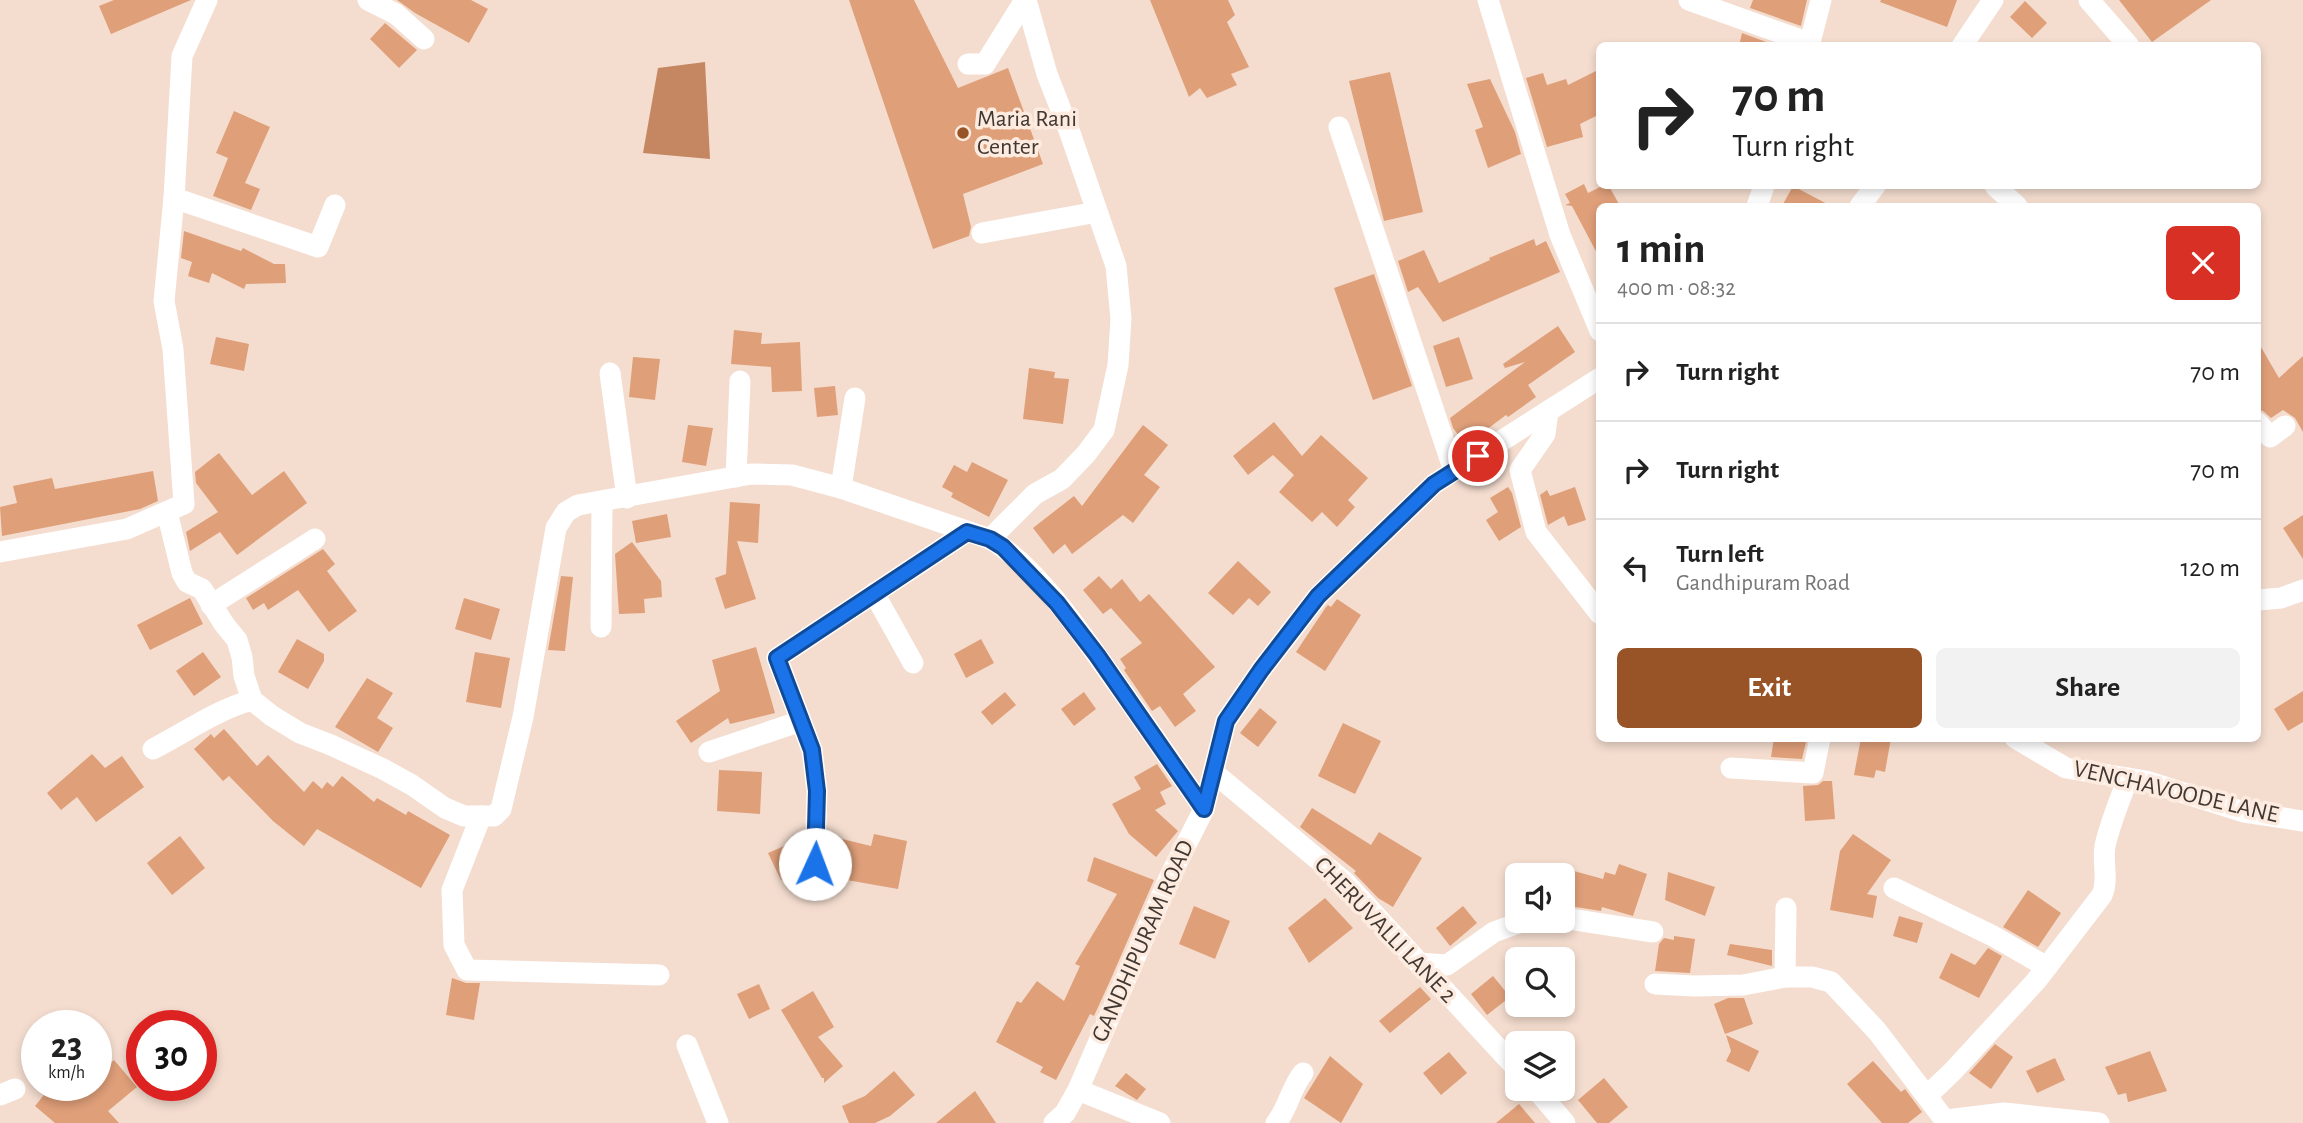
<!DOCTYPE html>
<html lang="en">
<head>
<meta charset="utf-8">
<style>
	:root { --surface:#fff; --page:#f2f2f2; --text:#222; --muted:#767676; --line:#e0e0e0; --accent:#985426 }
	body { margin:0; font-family:"Alegreya Sans",sans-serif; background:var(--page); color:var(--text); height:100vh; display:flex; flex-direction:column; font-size:26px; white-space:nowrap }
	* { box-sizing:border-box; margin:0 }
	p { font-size:23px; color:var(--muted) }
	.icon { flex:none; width:38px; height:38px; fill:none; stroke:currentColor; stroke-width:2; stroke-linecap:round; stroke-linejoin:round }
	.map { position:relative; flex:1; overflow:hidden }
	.side { position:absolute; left:1596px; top:203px; width:665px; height:539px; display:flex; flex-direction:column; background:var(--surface); border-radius:10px; box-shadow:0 4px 10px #0003 }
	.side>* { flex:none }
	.banner { position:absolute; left:1596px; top:42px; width:665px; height:147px; border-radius:10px; box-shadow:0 4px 10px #0003; background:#fff; color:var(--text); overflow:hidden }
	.fabs { position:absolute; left:1505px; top:863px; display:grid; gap:14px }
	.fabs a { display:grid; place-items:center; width:70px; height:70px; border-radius:10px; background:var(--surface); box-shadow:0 4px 10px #0003; font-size:35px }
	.speed { position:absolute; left:21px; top:1010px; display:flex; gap:14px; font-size:35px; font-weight:700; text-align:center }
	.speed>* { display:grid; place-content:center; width:91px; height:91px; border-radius:50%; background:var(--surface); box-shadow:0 4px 10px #0003; line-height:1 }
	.speed small { font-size:18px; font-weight:400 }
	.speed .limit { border:10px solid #d22; background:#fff; color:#111 }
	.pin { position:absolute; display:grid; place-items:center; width:60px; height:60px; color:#fff; margin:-30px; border:4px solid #fff; border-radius:50%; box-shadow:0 2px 7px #0007 }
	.me { position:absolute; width:77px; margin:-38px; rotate:2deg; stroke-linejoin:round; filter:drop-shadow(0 0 5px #0008) }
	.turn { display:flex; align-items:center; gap:24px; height:147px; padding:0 21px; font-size:32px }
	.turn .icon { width:91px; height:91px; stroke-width:2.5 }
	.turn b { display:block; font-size:49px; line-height:60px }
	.round { display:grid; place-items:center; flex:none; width:74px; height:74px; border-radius:10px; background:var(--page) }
	.overview { display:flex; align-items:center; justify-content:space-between; height:119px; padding:0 21px }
	h1 { font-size:42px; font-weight:700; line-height:52px }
	.button { display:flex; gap:14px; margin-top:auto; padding:14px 21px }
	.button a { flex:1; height:80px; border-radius:10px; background:var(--accent); color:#fff; font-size:28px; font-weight:700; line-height:80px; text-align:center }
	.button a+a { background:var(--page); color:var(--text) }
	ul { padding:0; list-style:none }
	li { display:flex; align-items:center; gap:21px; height:98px; padding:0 21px; border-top:2px solid var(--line) }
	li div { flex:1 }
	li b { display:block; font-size:26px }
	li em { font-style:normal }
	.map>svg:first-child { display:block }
	.water { fill:#c58762 }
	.building { fill:#df9f79 }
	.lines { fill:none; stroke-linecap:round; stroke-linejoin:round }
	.minor { stroke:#fff; stroke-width:21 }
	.route-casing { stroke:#114b97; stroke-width:18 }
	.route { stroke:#1a73e8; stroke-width:12 }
	.poi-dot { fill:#985426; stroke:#feebe0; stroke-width:2.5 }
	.labels { text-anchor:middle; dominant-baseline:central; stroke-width:7; stroke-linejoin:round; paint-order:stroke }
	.poi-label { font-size:24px; fill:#413832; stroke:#feebe0; text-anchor:start }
	.street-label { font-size:24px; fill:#413832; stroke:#feebe0 }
</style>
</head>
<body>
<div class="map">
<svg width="2303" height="1123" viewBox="0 0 2303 1123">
	<rect width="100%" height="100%" fill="#f4ddcf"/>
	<polygon class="water" points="705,62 710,159 643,153 658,68"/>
	<g class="building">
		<polygon points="114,0 191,0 111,34 99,6"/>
		<polygon points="397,0 471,0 488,9 469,43 415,13"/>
		<polygon points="849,0 914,0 958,88 1008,68 1043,164 963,194 971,227 969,236 933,249"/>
		<polygon points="1150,0 1228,0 1235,15 1227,22 1249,67 1231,74 1237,85 1207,98 1200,88 1189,97"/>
		<polygon points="1753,0 1807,0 1801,26 1750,8"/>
		<polygon points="1881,0 1957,0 1947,27 1880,2"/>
		<polygon points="2119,0 2211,0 2152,42"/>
		<polygon points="2025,1 2047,23 2032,38 2010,17"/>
		<polygon points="385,23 417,50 399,68 370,39"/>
		<polygon points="1742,33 1777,46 1739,46"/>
		<polygon points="1600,69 1600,114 1580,124 1583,137 1547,147 1526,78 1543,73 1547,85 1566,79 1568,85"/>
		<polygon points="1390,72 1423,212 1384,221 1349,81"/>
		<polygon points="1490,79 1515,132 1521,154 1488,168 1475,130 1483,127 1467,84"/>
		<polygon points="234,111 270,127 245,183 260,189 251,210 213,196 228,158 216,153"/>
		<polygon points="1584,184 1588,193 1602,186 1609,186 1620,206 1600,206 1600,259 1572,206 1565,205 1570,203 1565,194"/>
		<polygon points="1793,186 1831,206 1782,206"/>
		<polygon points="184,231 241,251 243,248 274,264 285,264 286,283 246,284 244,289 212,273 209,283 188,276 192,262 181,258"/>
		<polygon points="1534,239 1536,246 1546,241 1560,272 1443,322 1418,287 1408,292 1398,261 1424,250 1439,283 1490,260 1489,258"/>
		<polygon points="1374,274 1412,386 1373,400 1334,288"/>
		<polygon points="1558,326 1575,352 1528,385 1536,397 1508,417 1506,415 1466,445 1453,428 1450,418 1525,362 1505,368 1503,364"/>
		<polygon points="734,330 762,333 761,344 800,342 802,391 772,392 771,367 731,364"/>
		<polygon points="216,337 249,344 244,371 210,364"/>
		<polygon points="1459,337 1473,379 1446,387 1433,346"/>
		<polygon points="2258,342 2279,378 2303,356 2303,432 2295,418 2283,410 2271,418 2263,411 2258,410"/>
		<polygon points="633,357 660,359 655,400 629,397"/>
		<polygon points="1029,368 1055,372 1054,378 1069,379 1063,424 1023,419"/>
		<polygon points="835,386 838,415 817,417 814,388"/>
		<polygon points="1274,422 1302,456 1321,435 1368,478 1348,500 1355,507 1337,527 1322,512 1312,522 1279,492 1294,475 1273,455 1248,475 1233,456"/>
		<polygon points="688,425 713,428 706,466 682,462"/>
		<polygon points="1143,425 1168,445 1144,475 1160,487 1133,523 1123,515 1072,554 1065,544 1053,554 1033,528 1074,496 1082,506"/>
		<polygon points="219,453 252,495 284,471 307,503 237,555 220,532 190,551 186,532 218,512 196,483 195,472"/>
		<polygon points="972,462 1008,480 989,517 951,497 953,493 942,487 954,465 967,472"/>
		<polygon points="153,471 158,501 140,509 2,536 0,507 17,503 13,486 52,478 55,489"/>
		<polygon points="1508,487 1512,493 1521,527 1499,541 1486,520 1498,512 1490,498"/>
		<polygon points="1575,487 1586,520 1568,526 1564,516 1548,525 1540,495 1547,490 1550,496"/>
		<polygon points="730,502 760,504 758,543 737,541 756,599 725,609 715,578 726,574"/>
		<polygon points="667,514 671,537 636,543 632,521"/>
		<polygon points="2303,515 2303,559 2283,528"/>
		<polygon points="632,542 661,581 662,597 644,599 645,613 619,614 615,554"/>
		<polygon points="323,549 335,564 327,571 357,611 329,632 298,590 268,610 264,603 253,610 246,598"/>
		<polygon points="1238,561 1271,592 1258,606 1249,598 1233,615 1208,593"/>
		<polygon points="561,576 573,577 565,651 548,650"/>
		<polygon points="1099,576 1111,589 1122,579 1140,602 1149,594 1215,667 1183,694 1196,711 1175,727 1160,706 1152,711 1124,670 1126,668 1120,659 1142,643 1111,608 1103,614 1083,590"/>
		<polygon points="190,598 203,624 150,650 137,625"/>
		<polygon points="464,598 500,609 491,640 455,629"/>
		<polygon points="1337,599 1361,615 1325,671 1296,652 1326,607 1328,605 1331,607"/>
		<polygon points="297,639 324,654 324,661 308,689 278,672"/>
		<polygon points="981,639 994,663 966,678 954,654"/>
		<polygon points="756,647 775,713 730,724 728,718 691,743 676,721 720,691 712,660"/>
		<polygon points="203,652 221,677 194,696 176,671"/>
		<polygon points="475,652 510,658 501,708 466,702"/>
		<polygon points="367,678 393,693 377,718 393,728 378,752 335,727"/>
		<polygon points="2303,691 2303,722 2288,731 2274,709"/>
		<polygon points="1005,692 1016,705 992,725 981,712"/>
		<polygon points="1084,692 1096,709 1074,726 1061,709"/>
		<polygon points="1260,708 1277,722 1258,747 1240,733"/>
		<polygon points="1343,723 1381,741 1355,794 1318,776"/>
		<polygon points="224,729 257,766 268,755 304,792 313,781 322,789 327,782 333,787 342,776 374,802 377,798 406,815 408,811 450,835 421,888 317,829 304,846 273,821 229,776 223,781 194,749 211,734 214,738"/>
		<polygon points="1774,738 1807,738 1802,759 1771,757"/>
		<polygon points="1861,738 1891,738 1885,772 1876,770 1874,778 1854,775"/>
		<polygon points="92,754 105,768 122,756 144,787 96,822 77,797 61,810 47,793"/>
		<polygon points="1157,764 1172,786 1160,792 1166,804 1155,810 1178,831 1156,857 1129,834 1112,804 1141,789 1134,777"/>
		<polygon points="719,770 762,772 760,814 717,811"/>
		<polygon points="1823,781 1832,781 1835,819 1805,821 1803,786 1818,785"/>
		<polygon points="1312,808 1371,845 1379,832 1422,858 1393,907 1378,898 1354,873 1356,871 1300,827"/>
		<polygon points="874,834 907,841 898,889 824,876 834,837 871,846"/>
		<polygon points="1853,834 1891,860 1867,894 1877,896 1873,918 1830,910 1840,851"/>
		<polygon points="180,836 205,868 172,895 147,863"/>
		<polygon points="796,841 802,855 804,870 781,880 768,853"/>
		<polygon points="1094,857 1154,880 1110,981 1094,1016 1090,1014 1056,1080 1040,1072 1043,1067 996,1042 1017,1001 1021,1003 1037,981 1064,1001 1080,966 1075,964 1117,894 1087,881"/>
		<polygon points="1619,864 1647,874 1633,916 1602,907 1601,911 1563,905 1563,868 1603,879 1605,872 1615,875"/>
		<polygon points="1668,872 1715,887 1705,916 1665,900"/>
		<polygon points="2028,890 2061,913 2038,947 2003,927"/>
		<polygon points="1325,898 1353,928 1309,963 1288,928"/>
		<polygon points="1194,906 1230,921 1215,959 1179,944"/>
		<polygon points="1463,906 1477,923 1450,946 1436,928"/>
		<polygon points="1899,916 1923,923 1917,943 1893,936"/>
		<polygon points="1674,936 1695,939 1690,973 1655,971 1659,944 1664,938 1674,940"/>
		<polygon points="1730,944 1772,950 1772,966 1727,955"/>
		<polygon points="1988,948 2002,956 1979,998 1939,978 1951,953 1975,965"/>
		<polygon points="1493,976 1510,997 1487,1015 1471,994"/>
		<polygon points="452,978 466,983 480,983 474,1020 446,1015"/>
		<polygon points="759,984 770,1009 749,1019 737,994"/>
		<polygon points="1420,987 1431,999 1390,1033 1379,1021"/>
		<polygon points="813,991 834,1027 818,1037 843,1066 824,1083 824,1078 822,1078 781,1010"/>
		<polygon points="1728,998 1744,998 1753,1024 1725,1034 1714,1004"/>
		<polygon points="1726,1035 1759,1051 1749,1072 1726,1061 1731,1051"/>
		<polygon points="1995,1044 2013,1057 1991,1089 1969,1073"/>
		<polygon points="2150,1051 2167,1091 2128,1102 2126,1093 2118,1095 2105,1067"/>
		<polygon points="1449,1052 1467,1073 1441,1095 1423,1073"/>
		<polygon points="1330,1056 1363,1084 1341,1123 1304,1098"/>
		<polygon points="2055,1058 2065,1080 2037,1093 2026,1071"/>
		<polygon points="114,1060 137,1087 108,1111 119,1123 55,1123 35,1106 52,1085 96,1085 96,1075"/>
		<polygon points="1873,1061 1901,1092 1905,1089 1922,1112 1908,1123 1882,1123 1847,1084"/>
		<polygon points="894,1071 915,1095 890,1116 875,1123 849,1123 842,1106 865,1096"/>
		<polygon points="1126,1073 1146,1089 1137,1100 1115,1086"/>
		<polygon points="1604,1078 1628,1107 1609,1123 1597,1123 1578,1100"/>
		<polygon points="975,1091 996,1123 936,1123 953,1109"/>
		<polygon points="1519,1104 1535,1123 1496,1123"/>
	</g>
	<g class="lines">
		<g class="minor">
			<polyline points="368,0 396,14 424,39"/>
			<polyline points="1488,0 1560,235 1600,331"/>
			<polyline points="1689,0 1809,43"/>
			<polyline points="2089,0 2129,46"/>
			<polyline points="1809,46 1821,0"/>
			<polyline points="1962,46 1993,0"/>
			<polyline points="968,64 985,64 1025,0"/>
			<polyline points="1339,127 1454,471"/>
			<polyline points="1995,186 2017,206"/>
			<polyline points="174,198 318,247 335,205"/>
			<polyline points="1757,206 1764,186"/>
			<polyline points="1860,206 1875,186"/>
			<polyline points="982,233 1097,212"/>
			<polyline points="610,373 627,498"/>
			<polyline points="1548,411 1545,434 1520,470 1536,532 1600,614"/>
			<polyline points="2258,423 2270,437 2285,426"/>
			<polyline points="736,477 740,381"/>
			<polyline points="841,488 855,398"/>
			<path d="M 167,512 L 182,573 L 187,582 L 202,589 L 224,624 L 237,640 L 242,657 L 244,676 L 252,700 L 272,716 L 300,733 L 331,745 L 383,769 L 412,785 L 445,808 L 464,816 L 494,816 L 501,809 L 523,717 L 556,528 L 566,512 L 578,505 L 751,474 L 792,475 L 841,488 L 990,539 C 1036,566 1079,630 1110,674 C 1142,719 1173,764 1204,809"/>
			<polyline points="990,539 1035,494 1062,479 1086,454 1104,430 1118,365 1121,319 1116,266 1070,133 1047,74 1026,0"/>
			<polyline points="0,552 127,529 184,504 173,349 164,301 174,198 182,56 207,0"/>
			<polyline points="874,593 913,663"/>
			<polyline points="2258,600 2281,598 2303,590"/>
			<polyline points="211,605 315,539"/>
			<polyline points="601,627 602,501"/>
			<polyline points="2015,738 2066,768 2146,781 2244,812 2303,821"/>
			<path d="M 153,749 C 186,732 216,710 252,700"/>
			<polyline points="709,752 801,721"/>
			<polyline points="1731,768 1813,773 1820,738"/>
			<polyline points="1213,772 1345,882 1517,1069"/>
			<polyline points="481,816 452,890 454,945 467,970 659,975"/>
			<polyline points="815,864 817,791 812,750 777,658 967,532"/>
			<polyline points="1894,888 1993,936 2047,967"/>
			<polyline points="1563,918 1653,932"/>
			<polyline points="1418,963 1447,965 1494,932 1527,920"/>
			<polyline points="1785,977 1786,908"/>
			<polyline points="1655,984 1694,986 1743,985 1785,977 1812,977 1831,982 1877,1031 1947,1123"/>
			<polyline points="687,1045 718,1123"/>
			<polyline points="1535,1088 1565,1123"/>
			<polyline points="1078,1090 1160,1123"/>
			<polyline points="0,1095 15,1089"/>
			<path d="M 1928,1095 L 1953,1071 L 2036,981 L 2102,895 C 2109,879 2102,863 2105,846 C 2110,823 2120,800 2128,778"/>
			<polyline points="1946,1120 2004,1113 2099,1123"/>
			<polyline points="1054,1123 1065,1113 1078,1090 1170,876 1204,809 1226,721 1261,670 1318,596 1434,484 1600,378"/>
			<path d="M 1276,1123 C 1289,1107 1290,1089 1303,1073"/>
		</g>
	</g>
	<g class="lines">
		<g class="route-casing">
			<polyline id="route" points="815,864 817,791 812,750 777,658 967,532 990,539 1003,547 1057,603 1097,655 1204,809 1226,721 1261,670 1318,596 1434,484 1478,456"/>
		</g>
		<use href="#route" class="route"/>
	</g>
	<circle class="poi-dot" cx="963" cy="133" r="7"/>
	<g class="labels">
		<g class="poi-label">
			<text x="977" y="119">Maria Rani<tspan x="977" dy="28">Center</tspan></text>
		</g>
		<g class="street-label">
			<text transform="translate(2176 792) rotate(13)">VENCHAVOODE LANE</text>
			<text transform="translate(1385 930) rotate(46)">CHERUVALLI LANE 2</text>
			<text transform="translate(1143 941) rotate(-66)">GANDHIPURAM ROAD</text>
		</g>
	</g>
</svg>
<div class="fabs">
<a><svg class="icon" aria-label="sound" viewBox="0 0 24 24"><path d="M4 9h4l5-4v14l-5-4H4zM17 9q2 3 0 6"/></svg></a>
<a><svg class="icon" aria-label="search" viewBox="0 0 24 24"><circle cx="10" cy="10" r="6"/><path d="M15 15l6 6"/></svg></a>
<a><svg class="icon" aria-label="layers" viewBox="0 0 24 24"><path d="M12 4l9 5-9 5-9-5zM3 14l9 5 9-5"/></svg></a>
</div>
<div class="speed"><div>23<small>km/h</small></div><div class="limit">30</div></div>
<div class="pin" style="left:1478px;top:456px;background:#d93025"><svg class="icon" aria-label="arrive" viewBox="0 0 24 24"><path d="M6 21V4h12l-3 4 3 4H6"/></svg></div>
<svg class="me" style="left:815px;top:864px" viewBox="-20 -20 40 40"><circle r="19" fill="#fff"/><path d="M0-13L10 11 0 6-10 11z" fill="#1a73e8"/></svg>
<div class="banner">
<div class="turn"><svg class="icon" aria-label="right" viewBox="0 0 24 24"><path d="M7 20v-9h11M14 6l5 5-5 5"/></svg><div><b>70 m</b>Turn right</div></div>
</div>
<section class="side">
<div class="overview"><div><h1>1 min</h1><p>400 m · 08:32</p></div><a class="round" style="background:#d93025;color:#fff"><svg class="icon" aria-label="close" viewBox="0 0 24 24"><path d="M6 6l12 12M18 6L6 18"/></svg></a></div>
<ul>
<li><svg class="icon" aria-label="right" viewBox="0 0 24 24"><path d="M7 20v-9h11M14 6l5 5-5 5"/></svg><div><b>Turn right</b></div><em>70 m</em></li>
<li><svg class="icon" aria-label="right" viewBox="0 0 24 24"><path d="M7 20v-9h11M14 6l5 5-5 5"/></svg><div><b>Turn right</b></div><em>70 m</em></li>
<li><svg class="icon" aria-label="left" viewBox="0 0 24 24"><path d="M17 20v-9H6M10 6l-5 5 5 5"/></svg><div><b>Turn left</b><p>Gandhipuram Road</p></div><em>120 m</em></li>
</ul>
<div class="button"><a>Exit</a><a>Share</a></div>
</section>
</div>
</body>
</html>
